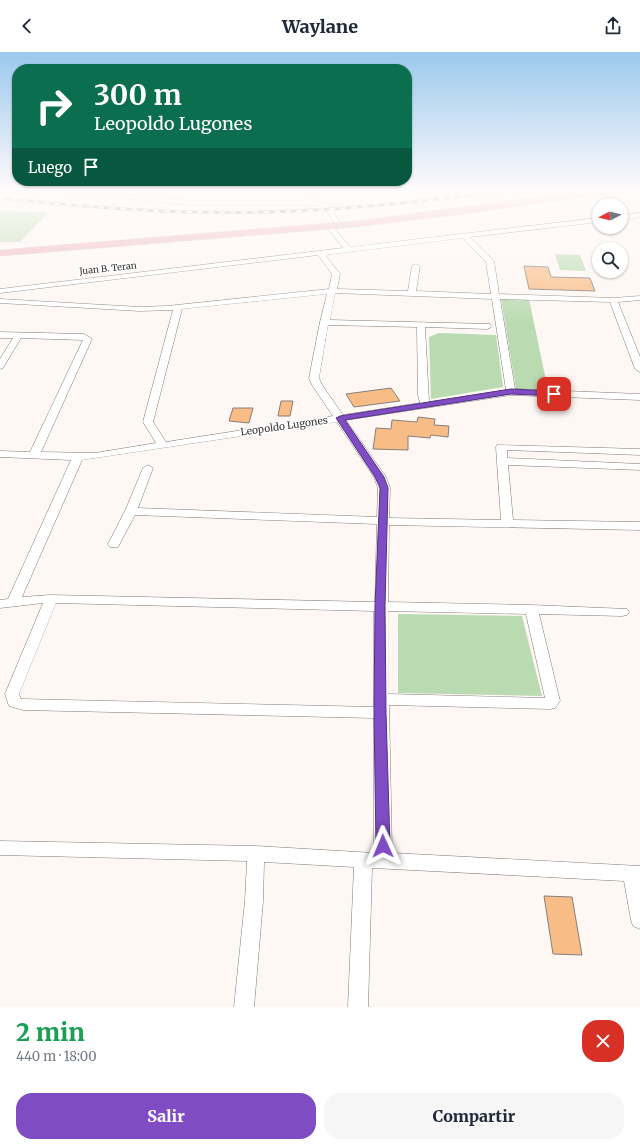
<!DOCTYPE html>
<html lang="es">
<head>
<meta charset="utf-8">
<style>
	:root { --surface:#fff; --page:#f6f6f7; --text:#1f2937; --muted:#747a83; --accent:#804cc4 }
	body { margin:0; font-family:Merriweather,serif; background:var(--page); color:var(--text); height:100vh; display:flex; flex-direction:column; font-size:15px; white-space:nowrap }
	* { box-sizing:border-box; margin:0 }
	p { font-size:13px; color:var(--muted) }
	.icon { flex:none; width:22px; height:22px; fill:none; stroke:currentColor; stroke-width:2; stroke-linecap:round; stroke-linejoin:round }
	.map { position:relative; height:955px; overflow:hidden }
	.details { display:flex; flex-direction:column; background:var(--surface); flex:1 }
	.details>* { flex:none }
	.top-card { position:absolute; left:12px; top:12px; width:400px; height:122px; border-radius:16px; box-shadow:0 1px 3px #0004; background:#0b6e4f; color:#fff; overflow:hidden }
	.needle { width:26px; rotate:263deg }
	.buttons { position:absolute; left:592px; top:146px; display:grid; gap:8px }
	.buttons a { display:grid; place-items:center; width:36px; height:36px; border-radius:50%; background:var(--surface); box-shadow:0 1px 3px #0004; font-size:20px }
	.pin { position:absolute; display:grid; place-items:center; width:34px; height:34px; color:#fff; margin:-17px; border-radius:8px; box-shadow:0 2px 6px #0006 }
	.me { position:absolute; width:44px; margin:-22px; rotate:359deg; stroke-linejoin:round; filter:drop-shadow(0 0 3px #0008) }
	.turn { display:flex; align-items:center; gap:14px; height:84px; padding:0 16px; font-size:18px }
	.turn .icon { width:52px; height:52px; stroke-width:2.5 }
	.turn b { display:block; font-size:28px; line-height:34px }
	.then { display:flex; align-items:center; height:38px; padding:0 16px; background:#0003; gap:8px; font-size:15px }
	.round { display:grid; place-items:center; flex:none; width:42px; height:42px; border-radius:16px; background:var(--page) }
	.head { display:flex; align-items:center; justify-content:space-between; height:68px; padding:0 16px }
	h1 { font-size:24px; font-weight:800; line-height:30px; color:#1e9e55 }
	.cta { display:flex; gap:8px; margin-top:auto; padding:8px 16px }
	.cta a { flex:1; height:46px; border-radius:16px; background:var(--accent); color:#fff; font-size:16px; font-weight:800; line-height:46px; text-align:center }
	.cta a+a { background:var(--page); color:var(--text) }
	header { display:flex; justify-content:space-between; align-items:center; height:52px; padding:0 16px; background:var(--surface); font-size:18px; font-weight:800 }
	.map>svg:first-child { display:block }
	.green { fill:#badbb2 }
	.building { fill:#f8bd86; stroke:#857f7b }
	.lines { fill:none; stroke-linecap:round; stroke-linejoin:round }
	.minor-casing { stroke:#807a76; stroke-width:1 }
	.primary-casing { stroke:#d7d7d6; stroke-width:1 }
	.minor { fill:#fff; fill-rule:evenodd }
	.primary { fill:#edb4bb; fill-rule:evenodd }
	.rail-casing { stroke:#888481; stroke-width:3 }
	.rail { stroke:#fff; stroke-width:2; stroke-dasharray:5.5; stroke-linecap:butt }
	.route { fill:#804cc4; stroke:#53317f }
	.labels { text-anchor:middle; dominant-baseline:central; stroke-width:3.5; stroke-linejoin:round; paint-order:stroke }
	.far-street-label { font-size:9px; fill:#383534; stroke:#fff }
	.street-label { font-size:10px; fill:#383534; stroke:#fff }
</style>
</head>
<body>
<header><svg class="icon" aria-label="back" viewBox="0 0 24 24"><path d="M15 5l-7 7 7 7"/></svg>Waylane<svg class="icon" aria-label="share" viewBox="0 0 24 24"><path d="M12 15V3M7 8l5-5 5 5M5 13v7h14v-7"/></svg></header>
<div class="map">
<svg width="640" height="955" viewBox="0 0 640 955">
	<rect width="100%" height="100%" fill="#fef7f3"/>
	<g class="green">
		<polygon points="0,159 49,160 20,190 0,190"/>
		<polygon points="555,202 580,203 586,219 560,218"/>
		<polygon points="501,246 529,247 548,338 516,337"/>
		<polygon points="439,281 496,283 503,335 431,347 429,285"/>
		<polygon points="398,562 522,564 542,644 398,641"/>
	</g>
	<g class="building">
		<polygon points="524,214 548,215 551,225 590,226 595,239 529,237"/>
		<polygon points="391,336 400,349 354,355 346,342"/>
		<polygon points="281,349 293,349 290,364 278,364"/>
		<polygon points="233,356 253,356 249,371 229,369"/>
		<polygon points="418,365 435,367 434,373 449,374 448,385 431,383 430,386 408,384 408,398 373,397 376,376 391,377 392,368 417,370"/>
		<polygon points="544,844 572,845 582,903 553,902"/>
	</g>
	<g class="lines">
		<g class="minor-casing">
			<g id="minor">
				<path d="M 47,138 L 75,138 L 190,149 L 304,149 L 308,141 L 314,138 L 325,138 L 313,143 L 310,149 C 330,149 332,159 342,173 L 337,174 L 326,159 L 318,153 L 190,153 Z"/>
				<polygon points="384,138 395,138 392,140"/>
				<polygon points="640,161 640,165 621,168 621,164"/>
				<path d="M 599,166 L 599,170 L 470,185 L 494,209 L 499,242 L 613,246 L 640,244 L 640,248 L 618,250 L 640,305 L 640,320 L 635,317 L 610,250 L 500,247 L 515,337 L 640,342 L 640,348 L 511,343 L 346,368 L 386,425 L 390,436 L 389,466 L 501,468 L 496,395 L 497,393 L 640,397 L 640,403 L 507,398 L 507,406 L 640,412 L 640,418 L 508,413 L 513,468 L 640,470 L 640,478 L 389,473 L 388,550 L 531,553 L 627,557 L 629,560 L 627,563 L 622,564 L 539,562 L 560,649 L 555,656 L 550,657 L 389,653 L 392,801 L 640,814 L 640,877 L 633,874 L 631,868 L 624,829 L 372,816 L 368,955 L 348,955 L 354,815 L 264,810 L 263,849 L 254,955 L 234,955 L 245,849 L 247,809 L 0,803 L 0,789 L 256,794 L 374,801 L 374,666 L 23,658 L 9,654 L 5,642 L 43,551 L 0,556 L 0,548 L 8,547 L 71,408 L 0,405 L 0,399 L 30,400 L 83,288 L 21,286 L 3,316 L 0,317 L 0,307 L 13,286 L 0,286 L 0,280 L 84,282 L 92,287 L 41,400 L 95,401 L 156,391 L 143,370 L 173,258 L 140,259 L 0,251 L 0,247 L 140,255 L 167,254 L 329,237 L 332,222 L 318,203 L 0,241 L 0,237 L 343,196 L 326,174 L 329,172 L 331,173 L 350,195 ZM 463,186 L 486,210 L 491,242 L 416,239 L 420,214 L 416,212 L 412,214 L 408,239 L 337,237 L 340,222 L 325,203 ZM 335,241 L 492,247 L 506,338 L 429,350 L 425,275 L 487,277 L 490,276 L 491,274 L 490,272 L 330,268 ZM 327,242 L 320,270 L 309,326 L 312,333 L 333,364 L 166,390 L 153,370 L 182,257 ZM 328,273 L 417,275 L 418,343 L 420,351 L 343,363 L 322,333 L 319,326 ZM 337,370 L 374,425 L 378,436 L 377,465 L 138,456 L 153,416 L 148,413 L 143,416 L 125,459 L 108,492 L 110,495 L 118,495 L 135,463 L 377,472 L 375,550 L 51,543 L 22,545 L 82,408 ZM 56,551 L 374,559 L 374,655 L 21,647 L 19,642 ZM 388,559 L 526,562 L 545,646 L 388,642 Z"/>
			</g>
		</g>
		<g class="primary-casing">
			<polygon id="primary" points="589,138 617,138 613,141 463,162 355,175 0,204 0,198 355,169"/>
		</g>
		<use href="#minor" class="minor"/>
		<use href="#primary" class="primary"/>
		<g class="rail-casing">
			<path id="rail" d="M 0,146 C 63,153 126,158 190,160 C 297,163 403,153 509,138"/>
		</g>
		<use href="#rail" class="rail"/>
	</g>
	<linearGradient id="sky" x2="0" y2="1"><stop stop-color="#9bc8ee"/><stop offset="0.51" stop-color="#fffbfa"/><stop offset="1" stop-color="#fffbfa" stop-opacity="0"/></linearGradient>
	<rect width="640" height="272" fill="url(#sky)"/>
	<polygon class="route" points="511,337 554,339 558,342 554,344 511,342 345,368 384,425 388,436 385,554 386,661 390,794 388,798 383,799 378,798 376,794 374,661 375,554 380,436 375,425 336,366 340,364"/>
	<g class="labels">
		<g class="far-street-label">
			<text transform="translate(108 216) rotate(-6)">Juan B. Teran</text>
		</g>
		<g class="street-label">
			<text transform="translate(284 374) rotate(-8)">Leopoldo Lugones</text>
		</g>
	</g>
</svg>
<div class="buttons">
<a><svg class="needle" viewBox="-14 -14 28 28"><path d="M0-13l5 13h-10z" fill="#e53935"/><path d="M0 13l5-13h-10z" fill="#747a83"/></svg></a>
<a><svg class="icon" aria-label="search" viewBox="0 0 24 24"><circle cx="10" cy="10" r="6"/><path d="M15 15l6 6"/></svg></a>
</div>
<div class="pin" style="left:554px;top:342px;background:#d93025"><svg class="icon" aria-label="arrive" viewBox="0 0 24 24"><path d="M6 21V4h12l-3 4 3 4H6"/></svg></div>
<svg class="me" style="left:383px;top:794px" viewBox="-20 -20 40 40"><path d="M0-17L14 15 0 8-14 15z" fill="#804cc4" stroke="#fff" stroke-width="4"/></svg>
<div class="top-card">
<div class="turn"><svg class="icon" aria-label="right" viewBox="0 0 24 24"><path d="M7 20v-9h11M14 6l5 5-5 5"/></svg><div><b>300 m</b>Leopoldo Lugones</div></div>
<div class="then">Luego<svg class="icon" aria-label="arrive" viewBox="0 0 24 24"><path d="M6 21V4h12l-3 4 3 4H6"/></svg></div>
</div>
</div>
<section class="details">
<div class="head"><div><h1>2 min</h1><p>440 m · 18:00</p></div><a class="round" style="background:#d93025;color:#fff"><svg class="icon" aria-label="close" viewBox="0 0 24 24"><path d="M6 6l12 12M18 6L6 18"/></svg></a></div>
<div class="cta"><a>Salir</a><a>Compartir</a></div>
</section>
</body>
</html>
